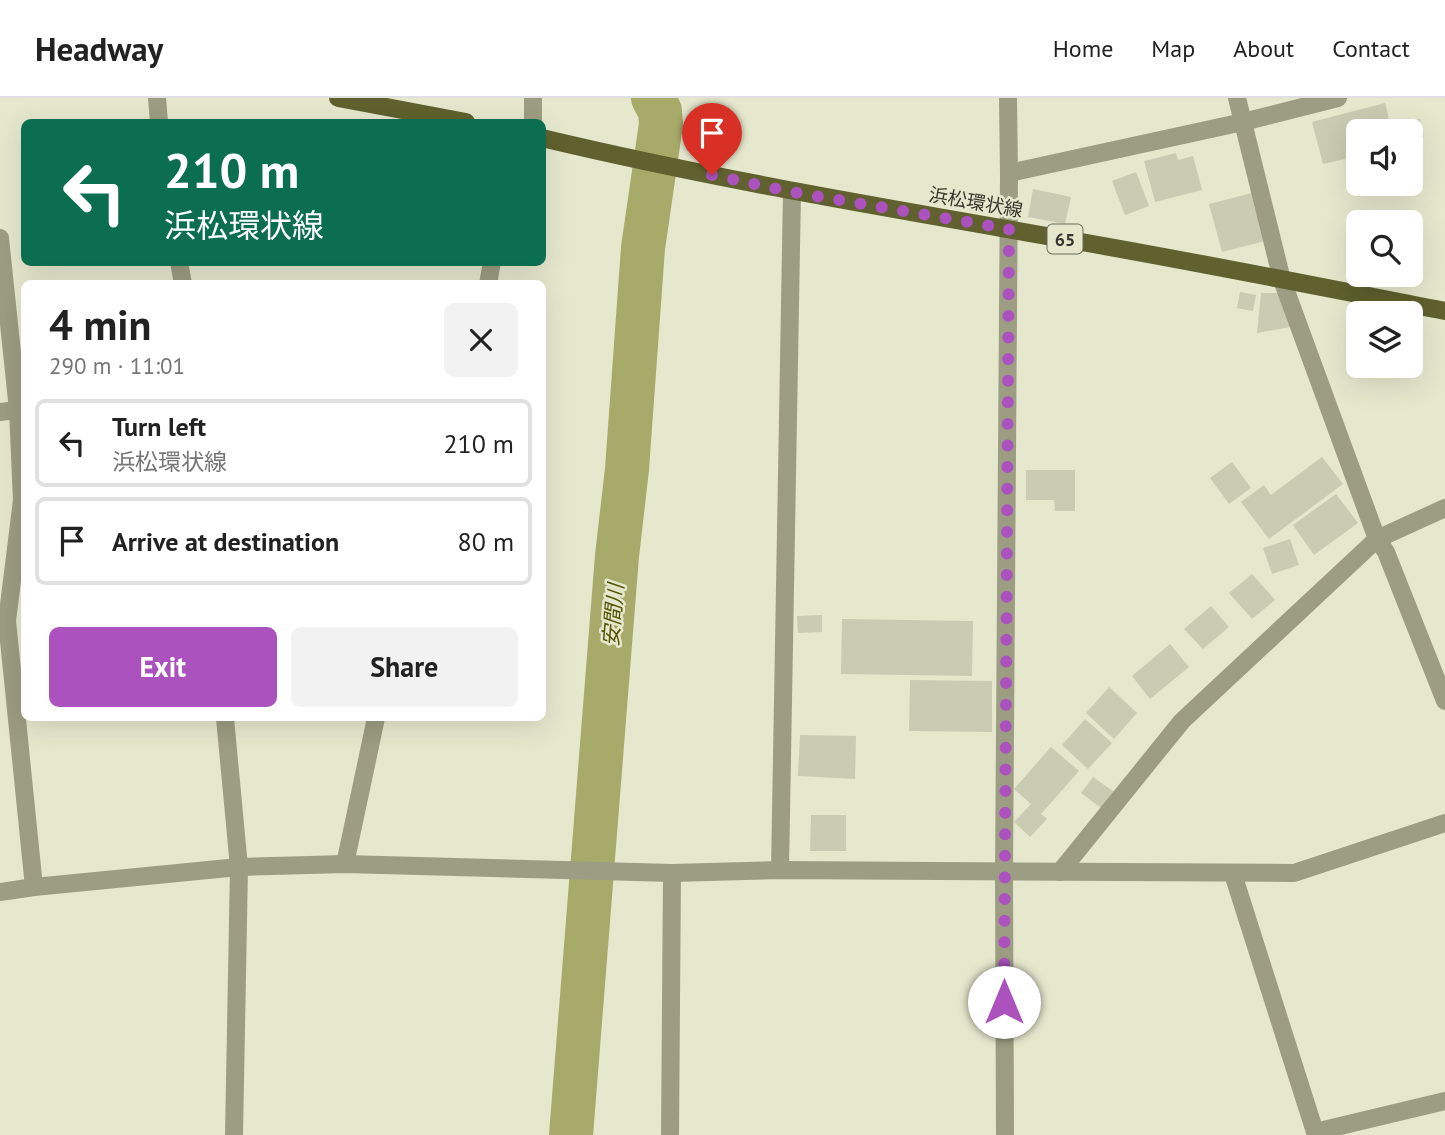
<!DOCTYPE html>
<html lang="en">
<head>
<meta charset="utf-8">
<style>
	:root { --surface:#fff; --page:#f2f2f2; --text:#222; --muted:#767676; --line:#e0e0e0; --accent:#ab52bf }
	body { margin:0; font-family:"PT Sans","Noto Sans JP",sans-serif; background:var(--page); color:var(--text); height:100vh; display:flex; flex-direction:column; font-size:26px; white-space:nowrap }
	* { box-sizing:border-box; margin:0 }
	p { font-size:23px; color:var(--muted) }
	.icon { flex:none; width:38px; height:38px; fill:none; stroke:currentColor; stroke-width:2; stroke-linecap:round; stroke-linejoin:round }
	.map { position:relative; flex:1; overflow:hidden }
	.panel { position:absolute; left:21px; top:182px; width:525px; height:441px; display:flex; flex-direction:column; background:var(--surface); border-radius:10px; box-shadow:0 7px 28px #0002 }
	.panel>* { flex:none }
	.top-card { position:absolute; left:21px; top:21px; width:525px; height:147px; border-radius:10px; box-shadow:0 7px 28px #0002; background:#0b6e4f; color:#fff; overflow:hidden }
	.buttons { position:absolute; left:1346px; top:21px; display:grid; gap:14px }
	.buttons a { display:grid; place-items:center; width:77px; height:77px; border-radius:10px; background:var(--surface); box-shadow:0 7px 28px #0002; font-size:35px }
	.pin { position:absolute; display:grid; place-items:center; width:60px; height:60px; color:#fff; margin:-72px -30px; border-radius:50% 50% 50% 0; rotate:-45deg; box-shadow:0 0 7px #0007 }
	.pin .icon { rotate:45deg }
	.me { position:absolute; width:77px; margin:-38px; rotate:0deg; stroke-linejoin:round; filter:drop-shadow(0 0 5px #0008) }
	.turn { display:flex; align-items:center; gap:24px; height:147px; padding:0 28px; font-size:32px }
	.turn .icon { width:91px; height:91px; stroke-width:2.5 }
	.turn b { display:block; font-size:49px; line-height:60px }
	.round { display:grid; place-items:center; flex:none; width:74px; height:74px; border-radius:10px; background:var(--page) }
	.head { display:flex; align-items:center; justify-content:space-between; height:119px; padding:0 28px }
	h1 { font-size:42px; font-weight:600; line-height:52px }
	.button { display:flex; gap:14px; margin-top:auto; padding:14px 28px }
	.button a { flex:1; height:80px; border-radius:10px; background:var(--accent); color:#fff; font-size:28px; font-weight:600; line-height:80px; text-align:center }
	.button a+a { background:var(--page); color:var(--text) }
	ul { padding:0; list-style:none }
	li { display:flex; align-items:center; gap:21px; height:88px; margin:0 14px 10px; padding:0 14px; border:4px solid var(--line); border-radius:10px }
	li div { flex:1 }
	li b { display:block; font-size:26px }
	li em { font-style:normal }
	header { display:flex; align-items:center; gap:42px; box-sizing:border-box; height:98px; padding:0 35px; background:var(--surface); border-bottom:2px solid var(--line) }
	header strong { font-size:33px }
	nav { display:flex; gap:38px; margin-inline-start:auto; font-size:24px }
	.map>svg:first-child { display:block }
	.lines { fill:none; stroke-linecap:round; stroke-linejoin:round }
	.river { stroke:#a8aa6a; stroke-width:44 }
	.building { fill:#c9cbb2 }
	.minor { stroke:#9c9d82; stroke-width:18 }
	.major { stroke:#60612e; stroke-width:18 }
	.route { stroke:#ab52bf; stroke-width:12; stroke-dasharray:0 21.6 }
	.labels { text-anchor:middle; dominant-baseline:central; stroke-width:5; stroke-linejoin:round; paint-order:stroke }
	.shield { fill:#e6e8ce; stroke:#6b6b5d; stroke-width:2 }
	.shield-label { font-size:18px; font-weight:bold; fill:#36362c }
	.street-label { font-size:19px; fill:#36362c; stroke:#e6e8ce }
	.water-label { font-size:21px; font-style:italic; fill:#535303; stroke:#e6e8ce }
</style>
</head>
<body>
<header>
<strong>Headway</strong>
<nav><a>Home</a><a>Map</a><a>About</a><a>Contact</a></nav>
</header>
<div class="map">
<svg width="1445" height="1037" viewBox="0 0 1445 1037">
	<rect width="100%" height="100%" fill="#e6e8ce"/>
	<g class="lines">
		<polyline class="river" points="571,1037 617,458 627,371 643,150 661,26 660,13 653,0"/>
	</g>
	<g class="building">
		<polygon points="1385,5 1392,33 1358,33 1358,58 1323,66 1312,24"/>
		<polygon points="1420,21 1424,39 1410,42 1410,33 1401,33 1400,26"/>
		<polygon points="1176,55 1178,62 1193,58 1202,92 1155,104 1144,63"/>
		<polygon points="1136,74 1149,108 1125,117 1112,83"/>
		<polygon points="1033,91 1071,99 1065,126 1028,119"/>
		<polygon points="1252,95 1265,143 1222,154 1209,106"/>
		<polygon points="1240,194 1256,197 1253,213 1237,210"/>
		<polygon points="1261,195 1278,195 1290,229 1257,235"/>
		<polygon points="1322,359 1343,386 1269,441 1241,404 1264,387 1271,397"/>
		<polygon points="1232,364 1251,390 1229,406 1210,380"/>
		<polygon points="1026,372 1075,372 1075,413 1055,413 1054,402 1026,402"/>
		<polygon points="1336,396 1358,425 1314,457 1293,427"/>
		<polygon points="1290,441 1299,467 1272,476 1263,450"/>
		<polygon points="1252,476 1275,502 1252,521 1229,495"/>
		<polygon points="1211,508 1229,529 1203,551 1184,531"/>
		<polygon points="822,517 822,534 798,535 797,518"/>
		<polygon points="842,521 973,523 972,578 841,576"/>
		<polygon points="1170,546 1189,569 1150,601 1132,578"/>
		<polygon points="910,582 992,583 992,634 909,633"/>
		<polygon points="1109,589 1137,615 1114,641 1086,615"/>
		<polygon points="1085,621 1112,645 1088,671 1062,647"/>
		<polygon points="800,637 856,638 855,681 798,678"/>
		<polygon points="1051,649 1079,673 1041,716 1047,721 1030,739 1014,724 1031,706 1014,691"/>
		<polygon points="1093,679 1114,694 1101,710 1081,695"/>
		<polygon points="811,717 846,717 846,753 810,753"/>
	</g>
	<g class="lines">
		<g class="minor">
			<polyline points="157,0 159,24"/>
			<polyline points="1008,0 1009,75"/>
			<polyline points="1237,0 1282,182 1377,441 1386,454 1445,603"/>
			<polyline points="533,24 533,0"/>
			<polyline points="0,140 18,312 22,402 7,523 34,789 0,794"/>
			<polyline points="179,164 183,186"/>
			<polyline points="488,186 492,164"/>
			<polyline points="0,314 24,311"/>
			<polyline points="225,620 239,769 234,1037"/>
			<polyline points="345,766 376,620"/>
			<polyline points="780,772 792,94"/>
			<polyline points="1060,774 1182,623 1377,441 1445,410"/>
			<polyline points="1233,776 1315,1034 1445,1003"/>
			<polyline points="34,789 239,769 345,766 672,775 780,772 1294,775 1445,725"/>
			<polyline points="670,1037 672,775"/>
			<polyline points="1005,1037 1004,775 1009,75 1243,24 1338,0"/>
		</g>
		<g class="major">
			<polyline points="338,0 466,24"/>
			<path d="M 542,40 C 722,83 905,113 1087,145 C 1207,166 1326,190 1445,213"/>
		</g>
	</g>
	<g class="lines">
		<polyline class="route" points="712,77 792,94 1009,131 1004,904"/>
	</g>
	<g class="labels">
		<rect class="shield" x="1047.5" y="126.5" width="35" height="29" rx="5"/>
		<g class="shield-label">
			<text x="1065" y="141">65</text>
		</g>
		<g class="street-label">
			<text transform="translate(976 104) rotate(10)">浜松環状線</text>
		</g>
		<g class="water-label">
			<text transform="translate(613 517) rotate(-85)">安間川</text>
		</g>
	</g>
</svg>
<div class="buttons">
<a><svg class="icon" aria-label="sound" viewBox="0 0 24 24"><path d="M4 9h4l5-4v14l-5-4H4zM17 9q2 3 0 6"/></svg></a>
<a><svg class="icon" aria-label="search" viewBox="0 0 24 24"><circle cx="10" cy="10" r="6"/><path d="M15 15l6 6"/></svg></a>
<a><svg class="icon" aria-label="layers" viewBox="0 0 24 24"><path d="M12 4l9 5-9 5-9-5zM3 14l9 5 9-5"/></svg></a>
</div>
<div class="pin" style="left:712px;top:77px;background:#d93025"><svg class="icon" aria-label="arrive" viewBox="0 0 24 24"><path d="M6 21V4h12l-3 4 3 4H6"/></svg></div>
<svg class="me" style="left:1004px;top:904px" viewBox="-20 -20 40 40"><circle r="19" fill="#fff"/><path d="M0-13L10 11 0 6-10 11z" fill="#ab52bf"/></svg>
<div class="top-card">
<div class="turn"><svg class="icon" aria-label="left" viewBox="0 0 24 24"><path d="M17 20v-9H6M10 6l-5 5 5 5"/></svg><div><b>210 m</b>浜松環状線</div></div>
</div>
<section class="panel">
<div class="head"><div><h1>4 min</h1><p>290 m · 11:01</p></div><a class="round"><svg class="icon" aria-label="close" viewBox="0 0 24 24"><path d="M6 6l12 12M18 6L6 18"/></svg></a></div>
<ul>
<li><svg class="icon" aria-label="left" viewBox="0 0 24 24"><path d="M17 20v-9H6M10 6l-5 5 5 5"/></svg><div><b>Turn left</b><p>浜松環状線</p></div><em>210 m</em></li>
<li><svg class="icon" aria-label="arrive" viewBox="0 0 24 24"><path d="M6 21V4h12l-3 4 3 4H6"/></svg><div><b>Arrive at destination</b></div><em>80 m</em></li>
</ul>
<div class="button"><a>Exit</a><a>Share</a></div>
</section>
</div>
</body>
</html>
